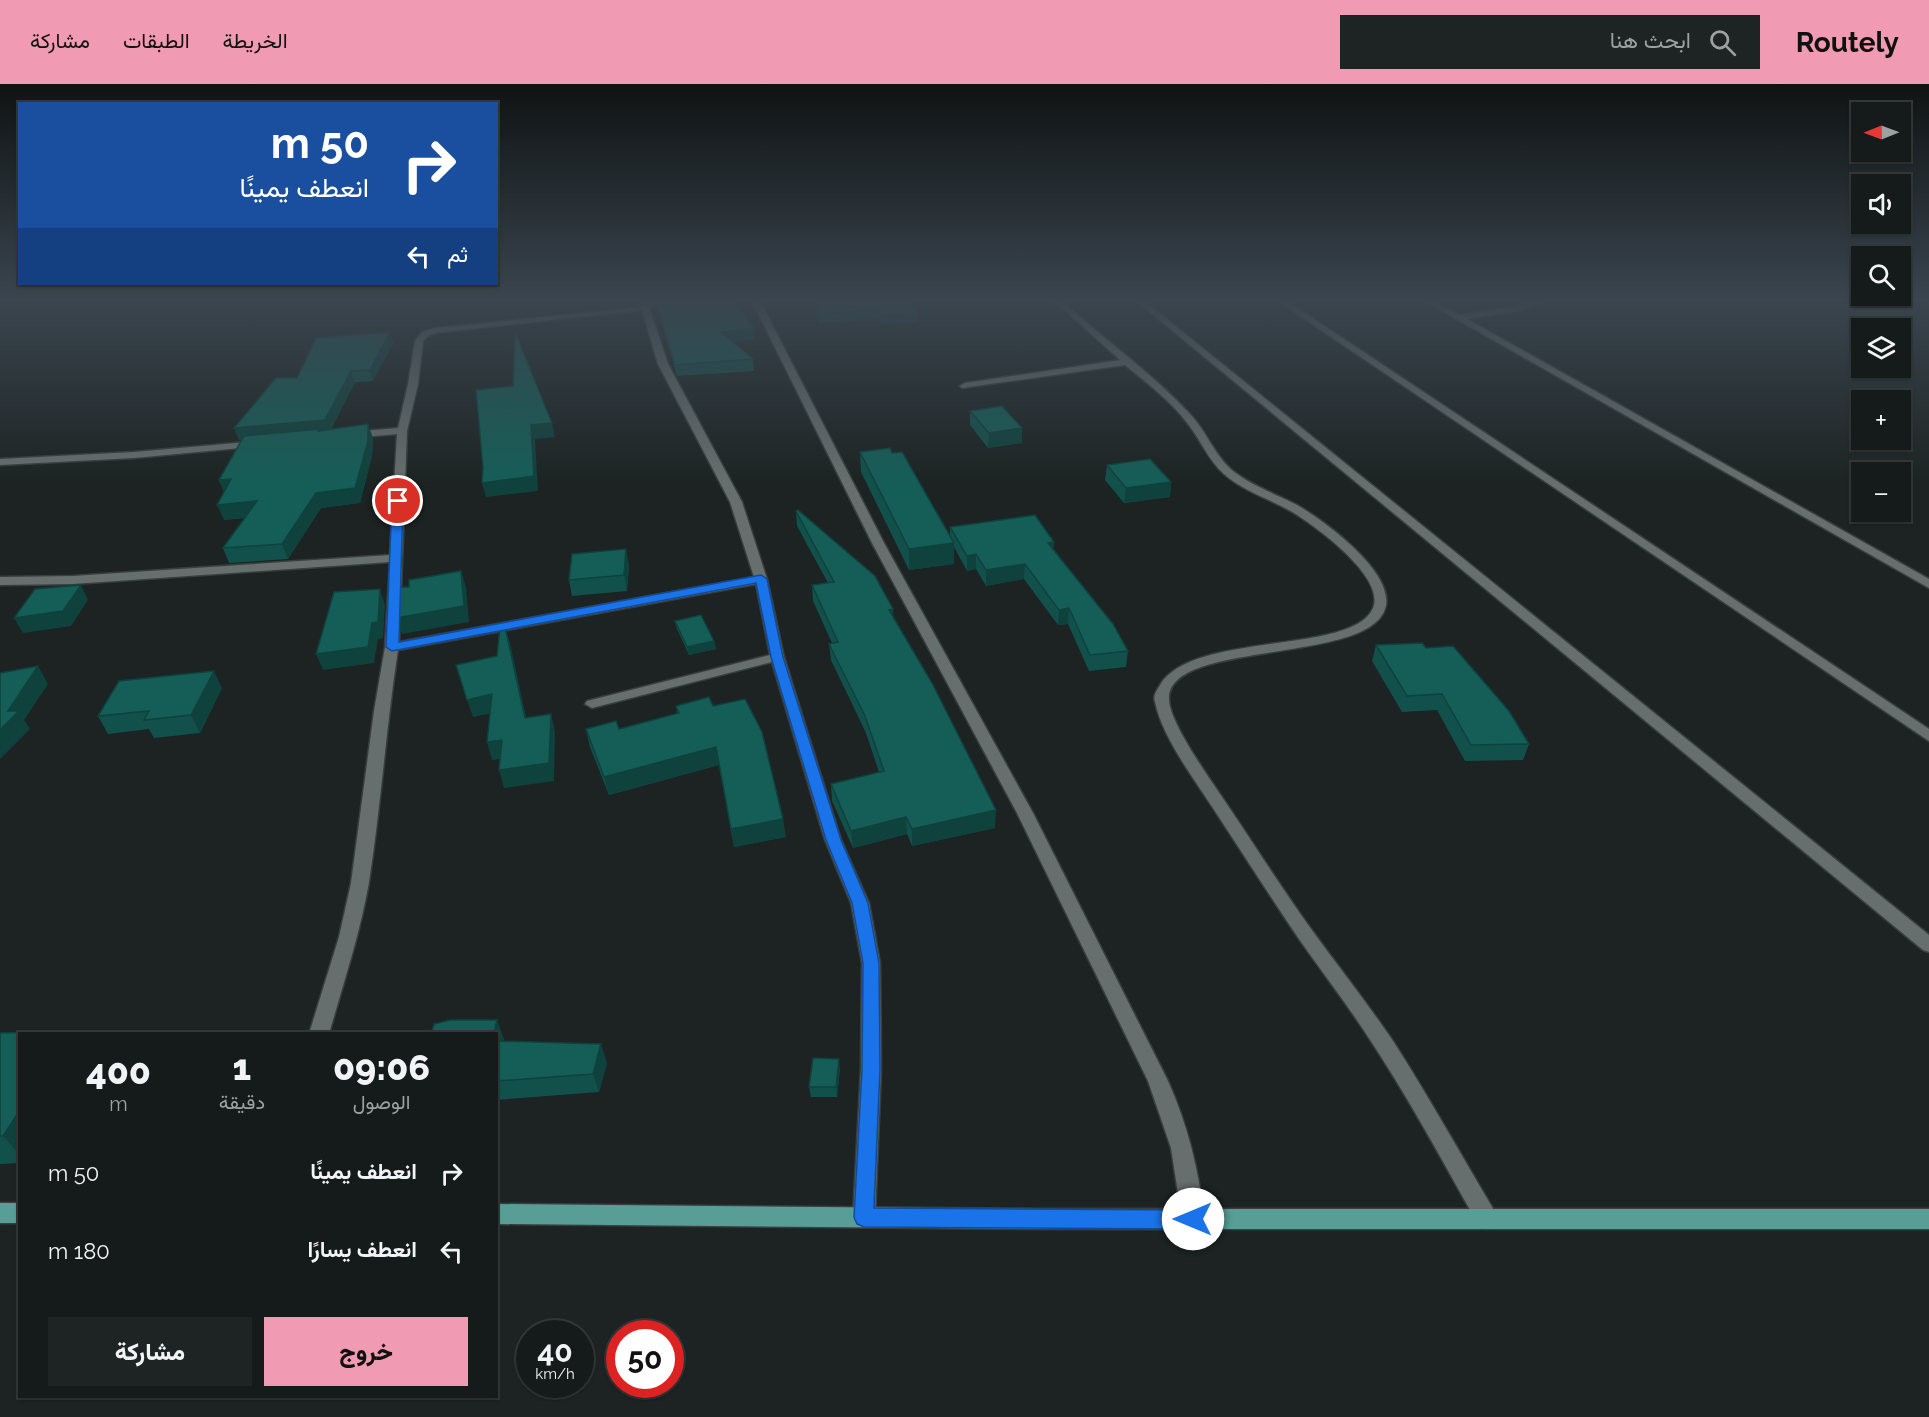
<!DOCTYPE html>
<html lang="ar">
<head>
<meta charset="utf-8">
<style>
	:root { --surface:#151a1a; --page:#1e2323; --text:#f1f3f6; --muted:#9da1a2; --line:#343839; --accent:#f19ab3 }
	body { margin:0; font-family:Raleway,Vazirmatn,sans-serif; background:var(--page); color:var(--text); direction:rtl; height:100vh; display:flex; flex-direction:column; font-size:22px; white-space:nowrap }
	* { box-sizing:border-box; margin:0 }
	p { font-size:20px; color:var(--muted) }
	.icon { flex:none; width:33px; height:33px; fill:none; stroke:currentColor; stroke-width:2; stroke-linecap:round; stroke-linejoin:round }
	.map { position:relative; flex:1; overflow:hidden; direction:ltr }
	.drawer { position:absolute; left:18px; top:948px; width:480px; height:366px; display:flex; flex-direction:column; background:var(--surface); border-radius:0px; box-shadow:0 2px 4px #0004,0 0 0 2px var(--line); direction:rtl }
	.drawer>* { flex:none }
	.guide { position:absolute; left:18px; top:18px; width:480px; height:183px; border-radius:0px; box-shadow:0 2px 4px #0004,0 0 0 2px var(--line); direction:rtl; background:#1a4fa0; color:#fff; overflow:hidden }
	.needle { width:39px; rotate:269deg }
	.fabs { position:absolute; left:1851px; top:18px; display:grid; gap:12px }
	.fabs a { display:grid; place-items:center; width:60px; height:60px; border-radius:0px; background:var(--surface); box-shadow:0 2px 4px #0004,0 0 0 2px var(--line); font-size:30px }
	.speed { position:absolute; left:516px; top:1236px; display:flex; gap:12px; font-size:30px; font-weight:700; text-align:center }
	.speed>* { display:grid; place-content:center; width:78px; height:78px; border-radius:50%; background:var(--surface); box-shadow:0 2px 4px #0004,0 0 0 2px var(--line); line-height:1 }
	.speed small { font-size:15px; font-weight:400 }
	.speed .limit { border:9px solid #d22; background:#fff; color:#111 }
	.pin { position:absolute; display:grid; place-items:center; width:51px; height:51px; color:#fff; margin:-26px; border:3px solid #fff; border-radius:50%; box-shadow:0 2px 6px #0007 }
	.me { position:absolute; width:66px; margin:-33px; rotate:270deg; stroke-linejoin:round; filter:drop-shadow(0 0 4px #0008) }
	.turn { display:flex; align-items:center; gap:21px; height:126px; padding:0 30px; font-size:27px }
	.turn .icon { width:78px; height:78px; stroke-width:2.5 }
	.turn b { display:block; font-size:42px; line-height:51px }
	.then { display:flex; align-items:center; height:57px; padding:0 30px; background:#0003; gap:12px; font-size:22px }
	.eta { display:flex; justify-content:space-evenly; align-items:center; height:102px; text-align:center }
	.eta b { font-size:36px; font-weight:800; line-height:42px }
	.button { display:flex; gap:12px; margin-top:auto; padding:12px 30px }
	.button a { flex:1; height:69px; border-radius:0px; background:var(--accent); color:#111; font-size:24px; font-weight:800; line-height:69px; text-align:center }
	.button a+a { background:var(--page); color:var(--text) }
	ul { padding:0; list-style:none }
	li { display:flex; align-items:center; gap:18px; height:78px; padding:0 30px }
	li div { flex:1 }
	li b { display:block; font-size:22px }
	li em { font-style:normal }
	header { display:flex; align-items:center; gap:36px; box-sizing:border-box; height:84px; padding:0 30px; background:var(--accent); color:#111 }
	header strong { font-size:28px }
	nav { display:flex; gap:33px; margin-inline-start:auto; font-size:21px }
	.search { width:420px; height:54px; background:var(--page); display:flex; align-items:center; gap:15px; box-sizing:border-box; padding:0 21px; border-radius:0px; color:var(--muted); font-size:22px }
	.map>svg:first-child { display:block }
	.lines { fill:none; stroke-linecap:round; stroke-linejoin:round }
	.minor-casing { stroke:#383e3d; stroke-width:3 }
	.major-casing { stroke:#383e3d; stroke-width:3 }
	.minor { fill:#676f6e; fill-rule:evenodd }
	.major { fill:#589d96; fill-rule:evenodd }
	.wall { fill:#12514b }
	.shaded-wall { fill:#0f423d }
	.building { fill:#155e57; stroke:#0f423d; stroke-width:1.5 }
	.route { fill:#1a73e8; stroke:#114b97; stroke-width:1.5 }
</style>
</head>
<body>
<header>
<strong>Routely</strong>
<div class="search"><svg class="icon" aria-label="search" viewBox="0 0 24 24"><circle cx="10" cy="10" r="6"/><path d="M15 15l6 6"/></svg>ابحث هنا</div>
<nav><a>الخريطة</a><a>الطبقات</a><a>مشاركة</a></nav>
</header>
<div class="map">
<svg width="1929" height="1333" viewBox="0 0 1929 1333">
	<rect width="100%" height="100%" fill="#1c2322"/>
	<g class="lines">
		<g class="minor-casing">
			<g id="minor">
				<path d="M 657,215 L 667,215 L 649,223 L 668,280 L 742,418 L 767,495 L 784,573 L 841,756 L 869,819 L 880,879 L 881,985 L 875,1133 L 872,1140 L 864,1143 L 856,1140 L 853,1133 L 861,985 L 862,879 L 851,819 L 825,756 L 772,578 L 592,624 L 585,620 L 587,617 L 770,571 L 756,500 L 398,566 C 386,643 381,721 369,798 C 360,850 343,900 329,950 L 309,950 L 339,853 L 351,799 L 374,627 L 385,563 L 390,478 L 73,500 L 0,501 L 0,493 L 73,492 L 390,471 L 397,350 L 351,354 L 346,351 L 351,348 L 398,344 L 408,300 L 415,257 L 422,248 L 434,244 L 634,224 ZM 642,226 L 658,280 L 730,418 L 754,493 L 399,558 L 407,347 L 418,300 L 423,257 L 428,252 L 435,249 Z"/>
				<path d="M 751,215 L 759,215 L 884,459 L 1033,729 L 1168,997 C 1188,1042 1199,1086 1204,1135 L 1201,1142 L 1193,1145 L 1185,1142 L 1182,1135 L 1171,1064 L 1148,997 L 1017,729 L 872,459 Z"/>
				<path d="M 1052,215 L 1060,215 C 1102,254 1150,287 1189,329 C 1206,346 1214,371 1233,387 C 1252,402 1276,410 1297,421 C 1323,436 1392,486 1386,521 C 1376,582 1167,554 1169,615 C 1169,638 1208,692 1222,713 C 1252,757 1280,802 1311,845 C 1338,882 1367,919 1393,957 C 1429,1013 1461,1071 1495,1128 L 1498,1135 L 1495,1142 L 1487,1145 L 1479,1142 C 1442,1076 1406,1009 1363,945 C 1343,915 1320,885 1299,855 C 1269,811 1240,765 1211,721 C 1192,692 1162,652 1155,618 C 1153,611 1156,608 1160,601 C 1192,547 1354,571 1373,524 C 1386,493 1315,442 1294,429 C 1271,415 1244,408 1224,390 C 1208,376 1201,356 1188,340 C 1171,317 1147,299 1125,281 L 962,304 L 960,302 L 965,299 L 1120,276 Z"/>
				<polygon points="1134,215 1142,215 1929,851 1929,868 1923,866"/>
				<polygon points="1275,215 1284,215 1929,645 1929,657"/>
				<polygon points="1421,215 1430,215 1460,231 1518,222 1539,215 1550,215 1523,226 1467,235 1929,495 1929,504"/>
				<polygon points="258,357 263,360 262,362 134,374 0,381 0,375 134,368"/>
			</g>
		</g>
		<g class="major-casing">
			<g id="major">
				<rect x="0" y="1119" width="20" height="20"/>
				<polygon points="496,1120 1043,1125 1929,1125 1929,1145 1043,1145 496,1140"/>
			</g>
		</g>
		<use href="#minor" class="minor"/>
		<use href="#major" class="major"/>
	</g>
	<g class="wall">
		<polygon points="655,215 755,255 733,258 753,275 754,287 677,292 657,224"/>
		<polygon points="818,215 918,229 918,238 882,240 879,235 818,239 817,230"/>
		<polygon points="390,248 393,259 373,297 355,298 331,345 373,354 372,372 360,419 321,424 288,475 229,479 223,464 244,434 224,436 224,408 219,396 242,356 239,356 234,344 297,294"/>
		<polygon points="970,327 1022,359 988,364 970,341"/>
		<polygon points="860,368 892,369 950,453 950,443 1054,465 1128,567 1126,583 1089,587 1068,540 1058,541 1024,495 986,502 976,485 967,487 954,463 954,480 909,486 861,388"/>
		<polygon points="1107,381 1171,398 1170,413 1124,419 1105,396"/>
		<polygon points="796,427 893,525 893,533 995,744 912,762 907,750 853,764 832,717 831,700 879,688 866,649 831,576 829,560 832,559 813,517 812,501 828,499 797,442"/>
		<polygon points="629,481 627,507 572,512 569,496"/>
		<polygon points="675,537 714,557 716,565 689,571 677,545"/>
		<polygon points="1376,561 1426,564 1529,660 1523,676 1465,677 1437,626 1402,628 1372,577"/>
		<polygon points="222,604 200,649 154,654 149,645 108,650 98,632"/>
		<polygon points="676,622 713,622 786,753 734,763 719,681 609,711 590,663 586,645 619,645 677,629"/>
		<polygon points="72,947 74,950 20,950 20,1079 0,1080 0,949"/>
		<polygon points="496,950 504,955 503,957 607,979 599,1008 496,1016"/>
		<polygon points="840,984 837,1013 811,1013 809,1003"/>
	</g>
	<g class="shaded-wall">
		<polygon points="918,229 918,238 882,240 881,231"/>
		<polygon points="754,244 755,255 723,259 721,248"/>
		<polygon points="390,248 393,259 373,297 370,286"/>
		<polygon points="351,287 355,298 330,348 239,356 234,344"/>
		<polygon points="552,339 555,353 535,355 538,407 486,413 482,399 531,341"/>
		<polygon points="368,340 373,354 372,372 360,419 321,424 288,475 282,460 316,409"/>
		<polygon points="1022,344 1022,359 988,364 989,349"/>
		<polygon points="231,395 225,411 219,396"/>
		<polygon points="1171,398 1170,413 1124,419 1126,404"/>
		<polygon points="257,417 263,432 224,436 217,421"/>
		<polygon points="1054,458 1053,473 1048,459"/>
		<polygon points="954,459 954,480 909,486 909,465"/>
		<polygon points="626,465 629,481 627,507 624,491"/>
		<polygon points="976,470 976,485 967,487 967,472"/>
		<polygon points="1025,480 1024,495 986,502 986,486"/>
		<polygon points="461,487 466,503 469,538 402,550 396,534"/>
		<polygon points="81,501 88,516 71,542 23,549 14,534"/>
		<polygon points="380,505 385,521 383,554 378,555 374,579 323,586 316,570 372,539"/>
		<polygon points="1069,524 1068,540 1058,541 1059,526"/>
		<polygon points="893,525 894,541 889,526"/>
		<polygon points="505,543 510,559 530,651 525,634"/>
		<polygon points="714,557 716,565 689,571 687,563"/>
		<polygon points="38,582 48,600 24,636 30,645 0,675 0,646 8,627"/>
		<polygon points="214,587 222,604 200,649 191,631"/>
		<polygon points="492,610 498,628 473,633 467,616"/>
		<polygon points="551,630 555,648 554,697 504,704 499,686"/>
		<polygon points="502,656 507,674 492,676 487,658"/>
		<polygon points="716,663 719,681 609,711 604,693"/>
		<polygon points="996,726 995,744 912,762 912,745"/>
		<polygon points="906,733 907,750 853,764 851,747"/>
		<polygon points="783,735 786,753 734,763 731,745"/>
		<polygon points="497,936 504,955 500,975 496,967 496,950 494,950"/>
		<polygon points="601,960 607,979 599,1008 593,990"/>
		<polygon points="839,975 840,984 837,1013 836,1003"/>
		<polygon points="20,1026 20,1071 3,1052"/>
	</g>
	<g class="building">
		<polygon points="656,215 733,215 754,244 721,248 753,275 675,281"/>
		<polygon points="818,215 910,215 918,229 881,231 878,226 817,230"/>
		<polygon points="390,248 370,286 351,287 325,336 234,344 276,294 297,294 316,254"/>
		<polygon points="515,248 552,339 531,341 534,392 482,399 483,383 476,306 513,302"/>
		<polygon points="1002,322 1022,344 989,349 970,327"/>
		<polygon points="368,340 368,357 355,404 316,409 282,460 223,464 257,417 217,421 231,395 219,396 244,352 319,345 318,347"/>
		<polygon points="890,364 892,369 902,368 954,459 909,465 860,368"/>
		<polygon points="1150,375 1171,398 1126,404 1107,381"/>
		<polygon points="798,426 875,492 893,525 889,526 932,599 996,726 912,745 906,733 851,747 831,700 884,687 865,632 829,560 838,558 812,501 834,498 796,427"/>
		<polygon points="1035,431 1054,458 1048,459 1113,540 1128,567 1090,571 1069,524 1059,526 1025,480 986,486 976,470 967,472 950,443"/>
		<polygon points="626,465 624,491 569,496 572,470"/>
		<polygon points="461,487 464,522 396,534 397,503 409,503 409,496"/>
		<polygon points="81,501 63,527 14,534 35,505"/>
		<polygon points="380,505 378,538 372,539 368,563 316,570 334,508"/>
		<polygon points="701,531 714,557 687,563 675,537"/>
		<polygon points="500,543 505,543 525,634 551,630 549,679 499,686 502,656 487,658 492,610 467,616 456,581 497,572"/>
		<polygon points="1422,559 1426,564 1453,562 1509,627 1529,660 1471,661 1442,610 1407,612 1376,561"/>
		<polygon points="38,582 8,627 19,627 0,646 0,589"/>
		<polygon points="214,587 191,631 144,636 149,627 98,632 119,597"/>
		<polygon points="709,613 713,622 745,615 762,648 783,735 731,745 716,663 604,693 586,645 616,637 619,645 679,629 676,622"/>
		<polygon points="450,936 497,936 494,950 431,950 434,940"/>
		<polygon points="72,947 70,950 20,950 20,1026 3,1052 0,1052 0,949"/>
		<polygon points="496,957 601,960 593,990 496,997"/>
		<polygon points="813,974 839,975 836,1003 809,1003"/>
	</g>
	<linearGradient id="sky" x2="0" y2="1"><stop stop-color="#0f1313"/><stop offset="0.54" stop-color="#3a454f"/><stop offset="1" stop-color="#3a454f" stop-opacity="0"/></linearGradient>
	<rect width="1929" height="401" fill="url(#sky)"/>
	<polygon class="route" points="398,414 403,417 399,558 761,491 767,495 783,573 841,756 868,819 879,879 880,985 874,1124 1193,1126 1200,1129 1203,1135 1200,1142 1193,1145 864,1143 857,1140 854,1133 862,985 863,879 852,819 826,756 771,573 756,499 392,567 386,563 392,417"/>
</svg>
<div class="fabs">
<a><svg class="needle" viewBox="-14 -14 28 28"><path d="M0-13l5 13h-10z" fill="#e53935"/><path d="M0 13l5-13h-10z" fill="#9da1a2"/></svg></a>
<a><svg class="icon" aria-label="sound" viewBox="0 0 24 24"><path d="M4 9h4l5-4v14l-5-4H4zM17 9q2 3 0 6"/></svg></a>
<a><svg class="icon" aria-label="search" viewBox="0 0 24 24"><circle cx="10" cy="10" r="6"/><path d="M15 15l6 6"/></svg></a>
<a><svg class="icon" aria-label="layers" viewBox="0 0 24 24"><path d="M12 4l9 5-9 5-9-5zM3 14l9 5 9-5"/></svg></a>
<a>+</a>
<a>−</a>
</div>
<div class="speed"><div>40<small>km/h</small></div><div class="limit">50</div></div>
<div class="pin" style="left:398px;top:417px;background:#d93025"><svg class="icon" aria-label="arrive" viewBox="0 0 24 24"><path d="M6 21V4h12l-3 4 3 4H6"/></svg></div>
<svg class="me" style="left:1193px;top:1135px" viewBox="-20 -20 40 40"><circle r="19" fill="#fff"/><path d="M0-13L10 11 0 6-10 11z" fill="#1a73e8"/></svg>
<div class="guide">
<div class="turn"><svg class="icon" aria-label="right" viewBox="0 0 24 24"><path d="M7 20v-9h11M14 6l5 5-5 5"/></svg><div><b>50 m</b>انعطف يمينًا</div></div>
<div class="then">ثم<svg class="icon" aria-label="left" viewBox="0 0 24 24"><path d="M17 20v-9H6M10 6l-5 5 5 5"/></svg></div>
</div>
<section class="drawer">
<div class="eta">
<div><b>09:06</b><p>الوصول</p></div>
<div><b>1</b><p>دقيقة</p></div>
<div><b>400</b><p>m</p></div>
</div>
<ul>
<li><svg class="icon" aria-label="right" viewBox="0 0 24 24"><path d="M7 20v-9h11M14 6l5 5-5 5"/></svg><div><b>انعطف يمينًا</b></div><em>50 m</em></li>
<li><svg class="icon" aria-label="left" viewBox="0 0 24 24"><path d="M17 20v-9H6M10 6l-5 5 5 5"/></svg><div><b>انعطف يسارًا</b></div><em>180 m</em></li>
</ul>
<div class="button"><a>خروج</a><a>مشاركة</a></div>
</section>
</div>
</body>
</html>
